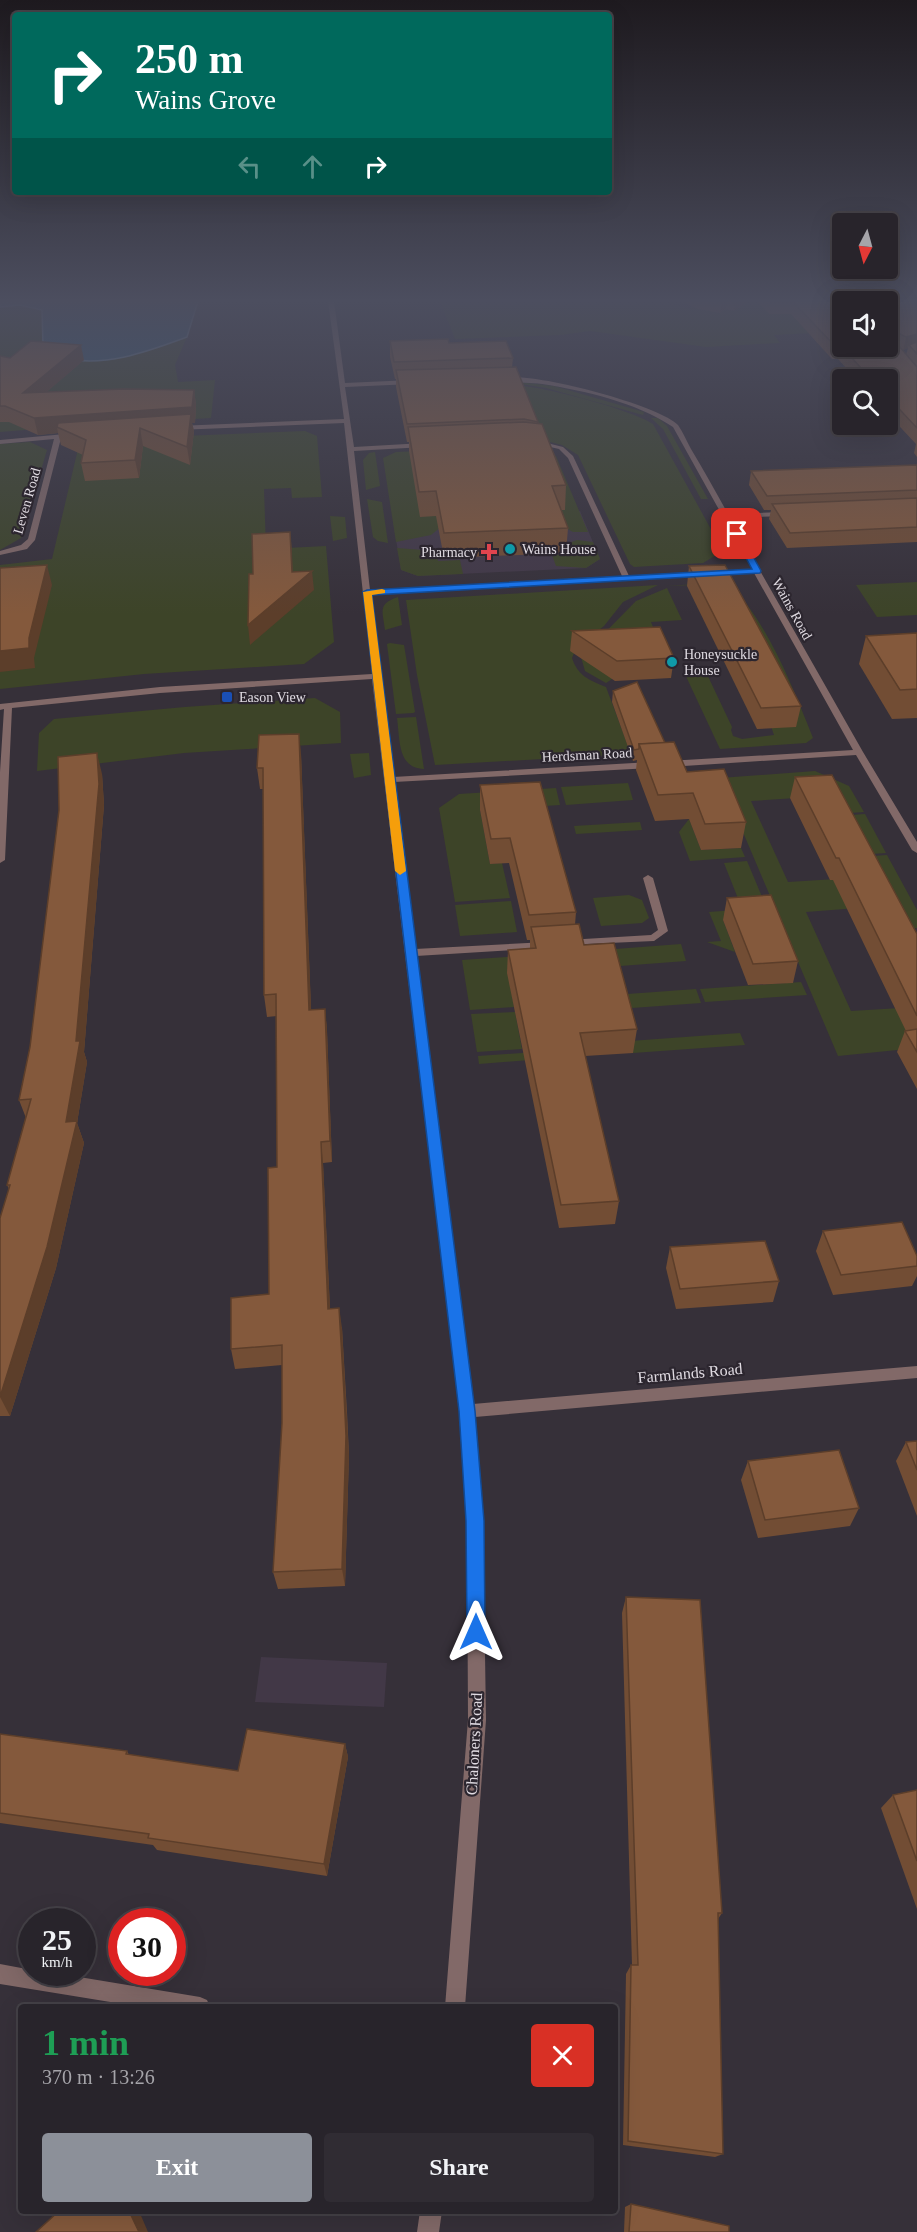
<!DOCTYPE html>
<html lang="en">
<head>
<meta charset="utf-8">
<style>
	:root { --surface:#28242b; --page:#302c33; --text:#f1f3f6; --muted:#a5a4a9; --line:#444147; --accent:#8c9099 }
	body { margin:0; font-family:"Times New Roman",serif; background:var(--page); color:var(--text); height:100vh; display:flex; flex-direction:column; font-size:22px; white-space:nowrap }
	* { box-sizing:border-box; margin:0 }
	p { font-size:20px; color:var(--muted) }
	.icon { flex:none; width:33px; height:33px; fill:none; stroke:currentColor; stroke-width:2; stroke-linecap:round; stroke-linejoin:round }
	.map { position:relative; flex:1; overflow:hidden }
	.panel { position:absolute; left:18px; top:2004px; width:600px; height:210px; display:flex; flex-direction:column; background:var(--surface); border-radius:6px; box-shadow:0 6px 24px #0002,0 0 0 2px var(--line) }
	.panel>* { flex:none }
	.guide { position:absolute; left:12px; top:12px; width:600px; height:183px; border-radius:6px; box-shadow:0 6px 24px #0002,0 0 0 2px var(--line); background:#00695c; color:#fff; overflow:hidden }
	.needle { width:39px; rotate:186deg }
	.tools { position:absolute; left:832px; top:213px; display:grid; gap:12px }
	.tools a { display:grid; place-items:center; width:66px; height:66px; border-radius:6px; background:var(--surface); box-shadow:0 6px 24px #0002,0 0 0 2px var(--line); font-size:30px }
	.speed { position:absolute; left:18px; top:1908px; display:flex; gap:12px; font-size:30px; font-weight:700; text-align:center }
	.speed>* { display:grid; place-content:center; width:78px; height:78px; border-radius:50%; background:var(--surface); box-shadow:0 6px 24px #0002,0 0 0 2px var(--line); line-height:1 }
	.speed small { font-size:15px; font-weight:400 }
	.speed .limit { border:9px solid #d22; background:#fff; color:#111 }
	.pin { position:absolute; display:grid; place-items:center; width:51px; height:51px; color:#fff; margin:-26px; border-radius:12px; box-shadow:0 3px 9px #0006 }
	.me { position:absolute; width:66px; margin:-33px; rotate:0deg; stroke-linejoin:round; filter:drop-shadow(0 0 4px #0008) }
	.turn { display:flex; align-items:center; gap:21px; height:126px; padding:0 24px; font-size:27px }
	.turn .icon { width:78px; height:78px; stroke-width:2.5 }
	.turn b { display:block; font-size:42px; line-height:51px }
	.lanes { display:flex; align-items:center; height:57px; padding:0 24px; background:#0003; justify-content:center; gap:30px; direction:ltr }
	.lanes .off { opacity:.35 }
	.round { display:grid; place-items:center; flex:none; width:63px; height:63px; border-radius:6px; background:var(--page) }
	.head { display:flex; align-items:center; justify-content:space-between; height:102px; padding:0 24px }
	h1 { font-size:36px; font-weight:700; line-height:45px; color:#1e9e55 }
	.button { display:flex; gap:12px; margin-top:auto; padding:12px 24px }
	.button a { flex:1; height:69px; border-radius:6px; background:var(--accent); color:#fff; font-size:24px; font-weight:700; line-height:69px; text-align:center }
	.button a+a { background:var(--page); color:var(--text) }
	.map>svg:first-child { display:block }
	.built { fill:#423847 }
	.green { fill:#3d4428 }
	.water { fill:#2f597a; stroke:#648099; stroke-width:1.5 }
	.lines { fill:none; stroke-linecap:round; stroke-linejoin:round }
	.minor { fill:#826968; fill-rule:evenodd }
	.wall { fill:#724d34; fill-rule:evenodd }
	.shaded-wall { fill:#5c3e2a }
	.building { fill:#84593c; stroke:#5c3e2a; stroke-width:1.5 }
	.route { fill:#1a73e8; stroke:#114b97; stroke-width:1.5 }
	.slow { fill:#f59e0b }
	.culture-dot { fill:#0f9aa8; stroke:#2c262f; stroke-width:2 }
	.health-dot { fill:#e0444e; stroke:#2c262f; stroke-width:2 }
	.transit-dot { fill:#1a4fb4; stroke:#2c262f; stroke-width:2 }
	.labels { text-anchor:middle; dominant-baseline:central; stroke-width:4.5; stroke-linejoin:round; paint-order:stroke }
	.far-street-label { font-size:14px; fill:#e0dbe2; stroke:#2c262f }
	.far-poi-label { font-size:14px; fill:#e0dbe2; stroke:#2c262f; text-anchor:start }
	.street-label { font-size:16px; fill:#e0dbe2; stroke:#2c262f }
</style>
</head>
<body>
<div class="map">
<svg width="917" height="2232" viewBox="0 0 917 2232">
	<rect width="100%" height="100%" fill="#363039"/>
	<g class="built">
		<polygon points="580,511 600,559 586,568 418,576 401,570 393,521"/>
		<polygon points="261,1657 387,1663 384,1707 255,1702"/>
	</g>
	<g class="green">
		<polygon points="440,301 681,301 674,304 688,309 705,302 720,313 726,309 734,311 717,301 804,301 833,332 774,335 780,343 706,347 590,331 561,335 455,339"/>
		<polygon points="19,305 42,310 43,346 0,365 0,307"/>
		<path d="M 187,337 L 175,365 L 178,382 L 215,380 L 211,418 L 74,426 L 0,432 L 0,382 L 71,371 L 84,360 C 120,362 154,349 187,337 Z"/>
		<polygon points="519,382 554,386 644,412 643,415 546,388 520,384"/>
		<path d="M 522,386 C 549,388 632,410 653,424 L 723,551 L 703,563 L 634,567 L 630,564 L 578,455 L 562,445 L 538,439 Z"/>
		<polygon points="651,418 658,418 667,426 708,499 701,499 663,429"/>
		<polygon points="305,431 317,436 322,497 292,498 291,488 264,489 266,549 326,546 334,642 304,664 144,674 0,689 0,565 52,559 78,449 183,436"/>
		<polygon points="30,442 47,450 21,538 0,550 0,444"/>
		<polygon points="526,447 545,450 556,456 588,532 573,532 560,525 441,527 431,535 396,542 383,458 396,452"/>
		<polygon points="375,452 380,486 366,490 363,460 369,453"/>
		<polygon points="367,499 382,502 388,543 378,541 373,537"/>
		<polygon points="330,516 345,517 347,538 333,541"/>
		<polygon points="577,540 593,542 600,559 586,568 556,566 552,555 572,554 569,543"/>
		<polygon points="397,548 436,551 438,561 460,560 463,574 418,576 401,570"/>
		<path d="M 728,582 C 769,625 791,683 813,738 L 806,743 L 720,749 L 684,672 L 705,670 L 732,727 L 731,730 L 733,736 L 742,739 L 774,735 L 722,584 L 666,586 Z"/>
		<polygon points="917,582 917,615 877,617 856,585"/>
		<path d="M 658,585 L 623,602 L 604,626 L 576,648 L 572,658 C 578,676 589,680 606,687 L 631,754 L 435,765 L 417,675 L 406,600 Z"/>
		<polygon points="667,588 682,620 651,622 661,647 606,683 585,671 581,657 636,601"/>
		<path d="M 398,597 L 402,625 L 385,630 C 383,611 377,604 398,597 Z"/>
		<polygon points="390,643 404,645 415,712 413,713 396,714 387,644"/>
		<polygon points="315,698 340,712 341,743 184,753 37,771 39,733 54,719 185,707"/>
		<path d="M 416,717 L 424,769 C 397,768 400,739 397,718 Z"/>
		<polygon points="369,753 371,775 354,778 350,754"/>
		<polygon points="815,771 849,786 864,812 836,814 826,796 751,801 788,882 868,877 858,857 887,855 917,910 917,928 897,930 884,906 806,912 851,1011 917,1007 917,1048 838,1056 720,778"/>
		<polygon points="628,783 633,800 566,805 561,787"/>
		<polygon points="556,788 560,805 480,810 490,864 502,863 510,898 455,902 439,808 459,794"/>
		<polygon points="865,814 886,853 857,855 837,816"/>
		<polygon points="689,819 701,850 741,848 745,857 690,861 679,832"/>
		<polygon points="640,822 642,830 576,834 574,826"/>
		<polygon points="747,861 765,904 741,906 724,863"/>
		<polygon points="629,895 642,900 649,918 642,923 601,926 593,898"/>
		<polygon points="511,901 517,932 460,936 455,905"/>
		<polygon points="762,908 723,920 735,952 707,942 721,941 709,912"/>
		<polygon points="681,944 686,961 607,967 602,950"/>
		<polygon points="598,951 508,973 514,1007 470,1010 462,960"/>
		<polygon points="801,982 807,995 705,1002 700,989"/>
		<polygon points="696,989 701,1003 618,1009 614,995"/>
		<polygon points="515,1012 522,1049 477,1052 471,1014"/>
		<polygon points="740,1033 745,1045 633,1053 630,1041"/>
		<polygon points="578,1049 580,1056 479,1064 478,1056"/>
	</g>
	<path class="water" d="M 0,301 L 198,301 L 187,337 C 149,351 105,368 63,358 C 57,357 49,350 43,346 L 42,310 L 20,305 L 0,307 Z"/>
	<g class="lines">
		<g class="minor">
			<path d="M 328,301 L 334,301 L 345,383 L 412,380 L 415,382 L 412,384 L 345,387 L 354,447 L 424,443 L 427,445 L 424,447 L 354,451 L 370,590 L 622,576 L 568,458 L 559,449 L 533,443 L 533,441 L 535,440 L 563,447 L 573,456 L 629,576 L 752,569 L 673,427 C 635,402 586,391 542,384 C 529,382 512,384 501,379 C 525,369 659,405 678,425 C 683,432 687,442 691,449 C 704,471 716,492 728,514 L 784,512 L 787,514 L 784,516 L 730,518 L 863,752 L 917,842 L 917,853 L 912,850 L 856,755 L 668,767 L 663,764 L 668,761 L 853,750 L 754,573 L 371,594 L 393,777 L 651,762 L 656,765 L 651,768 L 394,782 L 415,949 L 547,942 L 552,945 L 547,948 L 416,956 L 473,1404 L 917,1366 L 917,1378 L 475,1417 L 483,1521 L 486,1720 L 465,2007 L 445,2007 L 468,1720 L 467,1521 L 460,1411 L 372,679 L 160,693 L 12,708 L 5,860 L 0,863 L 0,772 L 4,709 L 0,710 L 0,704 L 160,687 L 372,674 L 344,423 L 177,430 L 174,428 L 177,426 L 344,419 Z"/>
			<polygon points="76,433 78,434 78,436 61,438 35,540 27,549 0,555 0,551 21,545 28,539 54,439 0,444 0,440"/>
			<polygon points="648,875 653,878 668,931 654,941 563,945 562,943 563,941 567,940 651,935 658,930 643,878"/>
			<polygon points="0,1964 32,1970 32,1972 49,1972 200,1997 207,2000 210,2007 141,2007 0,1984"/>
			<polygon points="420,2211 442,2211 439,2232 417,2232"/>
		</g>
	</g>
	<g class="wall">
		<polygon points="681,301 748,301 734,311 726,309 720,313 698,309"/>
		<path d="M 758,301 L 917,301 L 917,457 L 914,453 L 916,444 L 888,414 L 888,380 L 857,380 L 838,359 L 832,359 L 791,314 L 769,314 ZM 900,348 L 903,350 L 908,348 L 906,355 Z"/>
		<polygon points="390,341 449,343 513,358 512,367 566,485 565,510 561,510 568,528 566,553 444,558 436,516 420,517 409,451 409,442 407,442 396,387 396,379 395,379 390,357"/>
		<polygon points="0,356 10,358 84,360 46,392 194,390 196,405 195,423 192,423 194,431 190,465 143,446 139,478 85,481 81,463 83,455 61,445 58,433 38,435 9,422 0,422"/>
		<polygon points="917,465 917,542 787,548 769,519 771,510 764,510 749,485 751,471"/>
		<polygon points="689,566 801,706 796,727 757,729 687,586"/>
		<polygon points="572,631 674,658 671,678 615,681 570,651"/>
		<polygon points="917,634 917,718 892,719 859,664 866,636"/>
		<polygon points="613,691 665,743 687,772 746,822 741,848 701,850 689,819 655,821 636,770 637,760 633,761 612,702"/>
		<polygon points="301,754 311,1010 325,1009 327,1031 332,1162 323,1163 330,1309 342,1328 347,1412 349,1455 345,1586 278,1589 273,1572 282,1423 282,1365 235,1369 231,1349 269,1294 277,1167 277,1016 267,1017 264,995 263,789 260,789 257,768"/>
		<polygon points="102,774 104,805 84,1052 87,1062 77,1123 84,1143 56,1268 10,1416 0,1416 0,1218 9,1189 7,1185 26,1118 19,1100 30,1047"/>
		<polygon points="795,777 917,934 917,1089 897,1052 905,1031 906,1031 833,880 830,880 790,798"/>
		<polygon points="480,785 576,912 575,925 584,945 637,1029 633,1053 585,1056 619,1201 615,1224 559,1228 507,973 508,950 530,948 530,940 527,940 509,863 490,864 480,810"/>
		<polygon points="727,898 798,961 793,983 748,985 723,920"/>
		<polygon points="823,1231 917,1256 917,1276 912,1286 833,1295 816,1251"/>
		<polygon points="670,1247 779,1281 773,1302 676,1309 666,1268"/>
		<polygon points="917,1441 917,1516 896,1461 906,1442"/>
		<polygon points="748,1461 859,1508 850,1526 758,1538 741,1480"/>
		<polygon points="626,1597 722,1913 718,1919 723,2154 715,2157 623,2145 626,1974 631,1965 632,1965 622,1613"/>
		<polygon points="0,1734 127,1751 129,1755 238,1771 345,1744 348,1757 327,1876 157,1850 153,1845 0,1823"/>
		<polygon points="917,1790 917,1909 881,1808 893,1795"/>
		<polygon points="631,2204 729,2232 624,2232 625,2207"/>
	</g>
	<g class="shaded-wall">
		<polygon points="722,301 727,301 726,309 720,313"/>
		<polygon points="735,301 748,301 734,311"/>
		<polygon points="892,330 889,343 888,343 888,331"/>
		<polygon points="917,334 917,346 909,345 908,348 903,350 906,337"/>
		<polygon points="81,345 84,360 27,409 23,393"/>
		<polygon points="194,390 196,405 195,423 192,423 194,431 190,465 187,447 190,423 57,427 58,433 38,435 34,418"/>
		<polygon points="140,428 143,446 139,478 135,460"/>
		<polygon points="290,532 292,551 293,586 312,571 314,590 250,645 248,625 292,572"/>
		<polygon points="47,565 52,585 34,658 35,668 0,672 0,651 29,638"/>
		<polygon points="299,734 301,754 312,1032 309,1010"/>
		<polygon points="97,753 102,774 104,805 84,1052 87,1062 77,1123 84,1143 56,1268 10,1416 0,1397 66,1122 76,1041"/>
		<polygon points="325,1009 327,1031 332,1162 330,1141"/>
		<polygon points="321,1142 323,1163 331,1329 328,1309"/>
		<polygon points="339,1308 342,1328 349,1455 345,1586 342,1569"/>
		<polygon points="345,1744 348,1757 327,1876 324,1864"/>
		<polygon points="129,2211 139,2211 148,2232 139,2232"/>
	</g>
	<g class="building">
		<polygon points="770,301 917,301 917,334 906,337 892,330 888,331 888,302 843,302 843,346 888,346 888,337 899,343 898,345 917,367 917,428 888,397 888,380 872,380 841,346 835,346 793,302 771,302"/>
		<polygon points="448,339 449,343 506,341 513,358 394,362 390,341"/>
		<polygon points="31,341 81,345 23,393 124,389 194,390 192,407 34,418 5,406 0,406 0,356 10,358"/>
		<polygon points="917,342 917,354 909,345"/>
		<polygon points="516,367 538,422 524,419 407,424 396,370"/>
		<polygon points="191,414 187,447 140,428 135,460 81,463 86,440 57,427 58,423"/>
		<polygon points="524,422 542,424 566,485 552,486 568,528 444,533 436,491 419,492 408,427"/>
		<polygon points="917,465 917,490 767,496 751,471"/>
		<polygon points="917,498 917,527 790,533 772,504"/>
		<polygon points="290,532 292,572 312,571 248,625 249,574 253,574 252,534"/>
		<polygon points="47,565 29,638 29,648 0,651 0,568"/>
		<polygon points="725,565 801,706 761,708 689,566"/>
		<polygon points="660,627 674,658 617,661 572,631"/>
		<polygon points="917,633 917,689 900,690 866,636"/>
		<polygon points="637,682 665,743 639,744 639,749 634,750 613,691"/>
		<polygon points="299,734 309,1010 325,1009 330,1141 321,1142 328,1309 339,1308 344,1393 346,1436 342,1569 273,1572 282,1423 282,1345 231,1349 231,1298 269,1294 268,1168 277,1167 276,994 264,995 263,768 257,768 259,735"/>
		<polygon points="674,742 687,772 724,769 746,822 705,824 693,793 658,795 639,744"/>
		<polygon points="97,753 99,784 76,1041 80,1041 66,1122 77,1121 47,1247 0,1397 0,1218 10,1185 7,1185 31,1099 19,1100 30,1047 59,810 58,757"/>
		<polygon points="832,775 917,934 917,1016 839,858 836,858 795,777"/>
		<polygon points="540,782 576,912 529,915 510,838 491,839 480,785"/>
		<polygon points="771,895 798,961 753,964 727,898"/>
		<polygon points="579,924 584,945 614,943 637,1029 580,1033 619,1201 561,1205 508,950 536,948 531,927"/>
		<polygon points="917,1029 917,1052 905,1031"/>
		<polygon points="902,1222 917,1256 917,1266 841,1275 823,1231"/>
		<polygon points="765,1241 779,1281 680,1289 670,1247"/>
		<polygon points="917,1441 917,1470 906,1442"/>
		<polygon points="839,1450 859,1508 765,1520 748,1461"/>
		<polygon points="626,1597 700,1600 722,1913 718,1913 723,2154 628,2141 631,1965 638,1965"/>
		<polygon points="247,1729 345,1744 324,1864 148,1838 149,1834 0,1813 0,1734 127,1751 126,1754 238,1771"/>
		<polygon points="917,1790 917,1861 893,1795"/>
		<polygon points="631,2204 729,2226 729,2232 629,2232"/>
		<polygon points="59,2211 129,2211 139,2232 36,2232"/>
	</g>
	<linearGradient id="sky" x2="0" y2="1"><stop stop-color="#1e1a1f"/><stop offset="0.49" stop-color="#4c4e5f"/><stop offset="1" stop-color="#4c4e5f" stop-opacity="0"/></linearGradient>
	<rect width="917" height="614" fill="url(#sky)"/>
	<polygon class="route" points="734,533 741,534 761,571 760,573 372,595 475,1411 484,1521 485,1632 483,1638 476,1641 470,1638 467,1632 466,1521 459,1411 363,592 367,590 752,569 733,534"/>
	<polygon class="slow" points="382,589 385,590 385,593 372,595 406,871 400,875 395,871 363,592"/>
	<g class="culture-dot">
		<circle cx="510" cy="549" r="6"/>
		<circle cx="672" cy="662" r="6"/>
	</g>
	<path class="health-dot" d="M486 543h6v6h6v6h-6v6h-6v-6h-6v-6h6z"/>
	<rect class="transit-dot" x="221" y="691" width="12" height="12" rx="3"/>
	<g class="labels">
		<g class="far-street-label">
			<text transform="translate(27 501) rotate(-74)">Leven Road</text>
			<text transform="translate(792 609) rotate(61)">Wains Road</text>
			<text transform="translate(587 755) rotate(-3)">Herdsman Road</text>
		</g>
		<g class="far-poi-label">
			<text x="522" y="549">Wains House</text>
			<text x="477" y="552" text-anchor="end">Pharmacy</text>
			<text x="684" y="654">Honeysuckle<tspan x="684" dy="16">House</tspan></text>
			<text x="239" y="697">Eason View</text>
		</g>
		<g class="street-label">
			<text transform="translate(690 1373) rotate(-5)">Farmlands Road</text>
			<text transform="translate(474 1744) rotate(-87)">Chaloners Road</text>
		</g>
	</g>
</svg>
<div class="tools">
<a><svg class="needle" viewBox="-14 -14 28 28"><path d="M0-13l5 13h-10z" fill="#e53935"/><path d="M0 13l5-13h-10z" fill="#a5a4a9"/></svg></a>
<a><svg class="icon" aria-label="sound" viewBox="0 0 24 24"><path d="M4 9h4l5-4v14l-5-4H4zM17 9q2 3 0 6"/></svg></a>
<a><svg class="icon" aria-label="search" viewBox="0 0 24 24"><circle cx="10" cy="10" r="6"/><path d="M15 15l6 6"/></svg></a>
</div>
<div class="speed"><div>25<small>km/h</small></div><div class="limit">30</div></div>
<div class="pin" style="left:737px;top:534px;background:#d93025"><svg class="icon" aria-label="arrive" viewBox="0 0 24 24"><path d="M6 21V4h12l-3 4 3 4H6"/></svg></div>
<svg class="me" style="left:476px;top:1632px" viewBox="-20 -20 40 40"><path d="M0-17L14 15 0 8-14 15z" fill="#1a73e8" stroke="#fff" stroke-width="4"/></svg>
<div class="guide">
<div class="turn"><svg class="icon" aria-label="right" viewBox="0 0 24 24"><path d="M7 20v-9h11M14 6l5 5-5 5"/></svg><div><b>250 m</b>Wains Grove</div></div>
<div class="lanes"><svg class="icon off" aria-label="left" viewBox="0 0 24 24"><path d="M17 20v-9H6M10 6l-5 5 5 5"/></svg><svg class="icon off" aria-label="ahead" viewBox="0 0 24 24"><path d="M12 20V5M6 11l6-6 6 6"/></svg><svg class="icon" aria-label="right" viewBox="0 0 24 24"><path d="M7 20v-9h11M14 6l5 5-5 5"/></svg></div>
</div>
<section class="panel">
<div class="head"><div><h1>1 min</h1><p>370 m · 13:26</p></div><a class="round" style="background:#d93025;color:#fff"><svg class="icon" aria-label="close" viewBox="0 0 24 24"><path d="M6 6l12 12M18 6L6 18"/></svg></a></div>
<div class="button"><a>Exit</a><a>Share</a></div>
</section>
</div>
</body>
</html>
